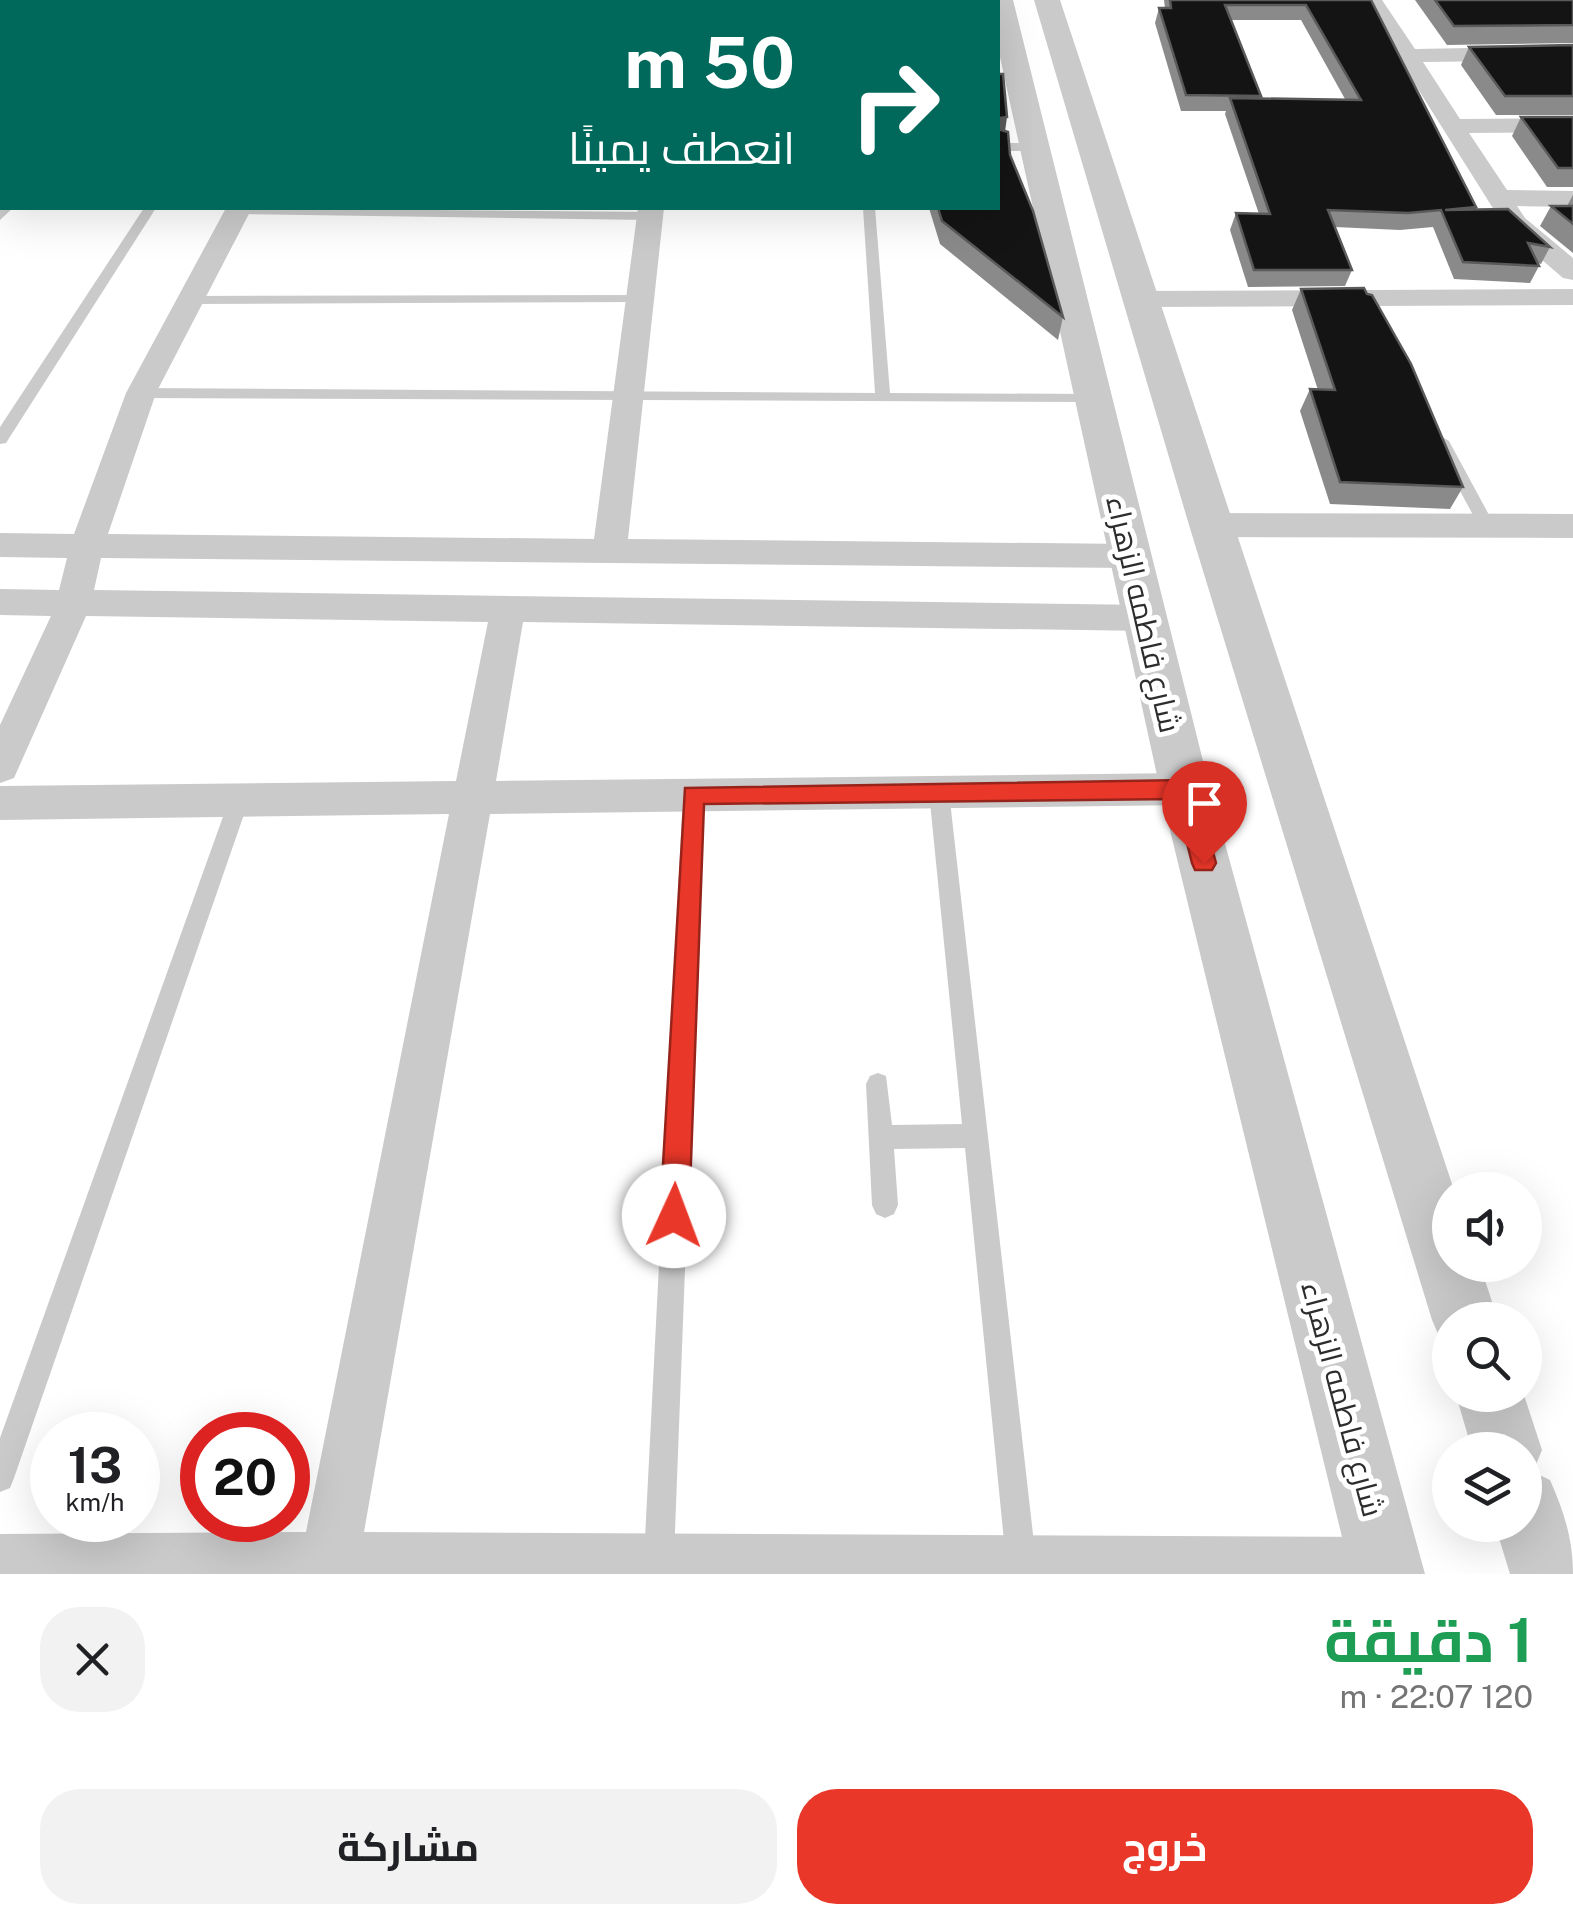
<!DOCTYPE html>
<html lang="ar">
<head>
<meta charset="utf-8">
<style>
	:root { --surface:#fff; --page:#f2f2f2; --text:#202124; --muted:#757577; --accent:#e93729 }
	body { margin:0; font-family:"Public Sans",Cairo,sans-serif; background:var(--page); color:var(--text); direction:rtl; height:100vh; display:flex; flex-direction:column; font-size:38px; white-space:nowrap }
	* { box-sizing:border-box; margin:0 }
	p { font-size:32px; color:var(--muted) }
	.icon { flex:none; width:55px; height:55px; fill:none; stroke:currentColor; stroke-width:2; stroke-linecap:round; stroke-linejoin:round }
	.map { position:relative; height:1574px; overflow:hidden; direction:ltr }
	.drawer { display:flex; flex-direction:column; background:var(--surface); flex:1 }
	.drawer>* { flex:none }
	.top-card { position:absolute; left:0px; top:0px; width:1000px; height:210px; box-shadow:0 10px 40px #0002; direction:rtl; background:#00695c; color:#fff; overflow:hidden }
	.buttons { position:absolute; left:1432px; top:1172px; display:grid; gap:20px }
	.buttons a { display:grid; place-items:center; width:110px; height:110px; border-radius:50%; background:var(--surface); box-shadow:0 10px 40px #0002; font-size:50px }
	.speed { position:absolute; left:30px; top:1412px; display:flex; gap:20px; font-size:50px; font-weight:700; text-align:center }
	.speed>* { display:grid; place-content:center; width:130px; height:130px; border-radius:50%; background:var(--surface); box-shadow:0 10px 40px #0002; line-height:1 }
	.speed small { font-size:25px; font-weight:400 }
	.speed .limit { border:15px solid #d22; background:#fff; color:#111 }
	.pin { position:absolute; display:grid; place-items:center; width:85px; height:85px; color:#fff; margin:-102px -42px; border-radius:50% 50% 50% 0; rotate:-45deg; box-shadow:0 0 10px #0007 }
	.pin .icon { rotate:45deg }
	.me { position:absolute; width:110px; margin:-55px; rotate:2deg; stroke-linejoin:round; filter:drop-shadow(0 0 8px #0008) }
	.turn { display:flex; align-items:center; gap:35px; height:210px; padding:0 40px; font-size:45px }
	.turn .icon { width:130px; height:130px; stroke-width:2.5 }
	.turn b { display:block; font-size:70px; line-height:85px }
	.round { display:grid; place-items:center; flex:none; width:105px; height:105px; border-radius:40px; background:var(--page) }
	.headline { display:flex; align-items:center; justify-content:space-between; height:170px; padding:0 40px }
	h1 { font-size:60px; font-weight:700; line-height:75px; color:#1e9e55 }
	.primary-button { display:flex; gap:20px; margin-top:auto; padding:20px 40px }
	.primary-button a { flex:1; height:115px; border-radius:40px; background:var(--accent); color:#fff; font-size:40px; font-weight:700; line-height:115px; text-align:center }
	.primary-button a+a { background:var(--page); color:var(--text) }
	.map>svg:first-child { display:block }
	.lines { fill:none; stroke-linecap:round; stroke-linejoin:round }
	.service { fill:#cacaca; fill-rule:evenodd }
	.minor { fill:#cacaca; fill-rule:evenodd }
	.tertiary { fill:#cacaca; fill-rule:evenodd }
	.wall { fill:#8a8a8a; fill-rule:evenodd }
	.shaded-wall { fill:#5a5a5a }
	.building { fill:#141414; stroke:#5a5a5a; stroke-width:2.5 }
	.route { fill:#e93729; stroke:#97241b; stroke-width:2.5 }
	.labels { text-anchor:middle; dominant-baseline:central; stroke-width:10; stroke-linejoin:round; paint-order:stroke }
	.street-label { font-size:30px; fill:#2d2d2d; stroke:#fff }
</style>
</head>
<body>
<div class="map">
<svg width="1573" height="1574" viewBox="0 0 1573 1574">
	<rect width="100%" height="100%" fill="#fff"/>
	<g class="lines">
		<g class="service">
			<polygon points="0,106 2,107 2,113 0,114"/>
			<polygon points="998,143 1033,143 1039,147 1033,151 998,151"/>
			<polygon points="2,205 13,208 0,220 0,208"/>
			<polygon points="144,208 156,208 6,443 0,444 0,427"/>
			<polygon points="232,208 650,212 657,216 650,220 237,214 232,213"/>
			<polygon points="863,208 875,208 890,393 1092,394 1097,396 1097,402 141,398 133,393 141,388 875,393"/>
			<polygon points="645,295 645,301 640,302 190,304 183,300 190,296"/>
			<polygon points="1441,436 1449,441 1495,526 1493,530 1481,530 1479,526 1433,441"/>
			<polygon points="939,784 946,786 949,792 1036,1561 1031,1571 1025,1574 1011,1571 1006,1561 965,1148 894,1149 898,1205 894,1214 885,1218 876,1214 872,1205 866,1084 870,1076 878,1073 886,1076 892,1125 962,1124 929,792 932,786"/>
			<polygon points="693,787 700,789 703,795 674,1558 669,1568 659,1573 649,1568 644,1558 683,795 686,789"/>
			<polygon points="239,792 246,794 249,800 14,1478 10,1488 0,1492 0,1438 229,800 232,794"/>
		</g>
		<g class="minor">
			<polygon points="1362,0 1382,0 1415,49 1573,46 1573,60 1423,62 1460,119 1573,118 1573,132 1469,133 1507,190 1573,191 1573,207 1517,206 1525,218 1573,258 1573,280 1563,278 1506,229"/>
			<polygon points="226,208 252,208 156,393 108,534 594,539 638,208 664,208 628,539 1131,544 1143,547 1148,556 1143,565 1131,568 101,558 94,590 1147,605 1160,609 1165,618 1160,627 1147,631 523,622 496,781 1185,773 1199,777 1205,789 1199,801 1185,805 490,814 364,1532 1386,1537 1407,1545 1415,1566 1412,1574 0,1574 0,1534 306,1532 449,814 0,820 0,786 456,781 488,622 86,616 14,778 0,783 0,725 51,616 0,615 0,589 59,590 67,558 0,557 0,533 74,534 126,393"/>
			<polygon points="1573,289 1573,305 1140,307 1126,299 1140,291"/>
			<polygon points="1210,513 1573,514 1573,538 1210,537 1198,533 1193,525 1198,517"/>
		</g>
		<g class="tertiary">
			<polygon points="987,0 1013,0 1210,789 1425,1574 1351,1574 1160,789 998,48 998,2"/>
			<polygon points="1034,0 1060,0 1454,1190 1450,1190 1450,1265 1480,1265 1498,1320 1450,1320 1450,1347 1442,1343 1432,1320 1189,525"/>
			<path d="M 1456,1395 L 1524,1395 L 1542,1450 L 1533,1472 L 1550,1480 C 1564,1512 1573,1539 1573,1574 L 1510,1574 L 1495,1525 L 1525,1525 L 1525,1450 L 1472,1450 Z"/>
		</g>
	</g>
	<g class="wall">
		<path d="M 1164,0 L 1371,0 L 1476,207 L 1474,209 L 1550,247 L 1541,264 L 1538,263 L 1539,266 L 1530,283 L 1454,279 L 1433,227 L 1400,230 L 1335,227 L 1352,270 L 1345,286 L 1248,287 L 1230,230 L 1236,213 L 1259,214 L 1225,114 L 1226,111 L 1181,111 L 1155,23 L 1159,8 L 1165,8 ZM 1231,20 L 1301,20 L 1345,99 L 1260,98 L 1261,96 Z"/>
		<polygon points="1415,0 1573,0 1573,43 1447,45"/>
		<polygon points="1573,45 1573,115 1496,115 1461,65 1469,47"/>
		<polygon points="1521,117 1573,117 1573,187 1547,187 1512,136"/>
		<polygon points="1005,131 1010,155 1063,317 1058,340 940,244 929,208 998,208"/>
		<polygon points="1573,195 1573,224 1567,206"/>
		<polygon points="1551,206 1573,224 1573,253 1540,226"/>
		<polygon points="1301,289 1463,487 1450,509 1330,504 1300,411 1310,389 1318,390 1292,310"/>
	</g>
	<polygon class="shaded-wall" points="1007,117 1004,139 998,140 999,118"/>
	<g class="building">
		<polygon points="703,0 896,0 903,2 700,1"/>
		<polygon points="1170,0 1371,0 1476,207 1445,210 1508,209 1550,247 1528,243 1539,266 1463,262 1441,210 1408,213 1328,210 1352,270 1254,270 1236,213 1270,214 1230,98 1361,100 1306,5 1225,5 1261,96 1186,95 1159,8 1171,8"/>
		<polygon points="1435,0 1573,0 1573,25 1454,26"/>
		<polygon points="1573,45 1573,96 1505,96 1469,47"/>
		<polygon points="998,74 1003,74 1007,117 999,118 998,128"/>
		<polygon points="1521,117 1573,117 1573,168 1558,168"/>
		<polygon points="998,129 1008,132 1010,155 1033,211 1063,317 942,221 938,208 998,208"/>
		<polygon points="1551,206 1573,206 1573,224"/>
		<polygon points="1364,288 1367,294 1372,295 1411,364 1463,487 1340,482 1310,389 1335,390 1301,289"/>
	</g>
	<polygon class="route" points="1185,780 1196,789 1216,863 1212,870 1195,870 1192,863 1176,799 704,804 689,1216 685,1226 674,1230 664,1226 660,1216 685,788"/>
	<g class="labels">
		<g class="street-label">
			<text transform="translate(1144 614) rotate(77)">شارع فاطمه الزهراء</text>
			<text transform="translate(1343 1399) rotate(75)">شارع فاطمه الزهراء</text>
		</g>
	</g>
</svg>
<div class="buttons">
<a><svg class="icon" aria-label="sound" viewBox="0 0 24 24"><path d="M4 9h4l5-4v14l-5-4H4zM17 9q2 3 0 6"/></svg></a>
<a><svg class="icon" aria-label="search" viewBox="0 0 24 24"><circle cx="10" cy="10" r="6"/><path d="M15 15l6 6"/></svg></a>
<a><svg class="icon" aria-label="layers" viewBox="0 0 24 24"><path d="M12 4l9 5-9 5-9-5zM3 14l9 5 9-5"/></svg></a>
</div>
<div class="speed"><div>13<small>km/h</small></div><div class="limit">20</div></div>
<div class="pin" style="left:1204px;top:863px;background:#d93025"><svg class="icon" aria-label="arrive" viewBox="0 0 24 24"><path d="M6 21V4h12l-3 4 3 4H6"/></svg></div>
<svg class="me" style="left:674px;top:1216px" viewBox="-20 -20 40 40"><circle r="19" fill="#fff"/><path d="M0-13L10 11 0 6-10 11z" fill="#e93729"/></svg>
<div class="top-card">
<div class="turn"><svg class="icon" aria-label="right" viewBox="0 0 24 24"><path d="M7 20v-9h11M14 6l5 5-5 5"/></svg><div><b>50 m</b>انعطف يمينًا</div></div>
</div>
</div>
<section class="drawer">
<div class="headline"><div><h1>1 دقيقة</h1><p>120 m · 22:07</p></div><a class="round"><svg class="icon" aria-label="close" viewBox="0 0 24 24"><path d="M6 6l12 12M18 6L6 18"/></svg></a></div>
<div class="primary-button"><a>خروج</a><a>مشاركة</a></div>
</section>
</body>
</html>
